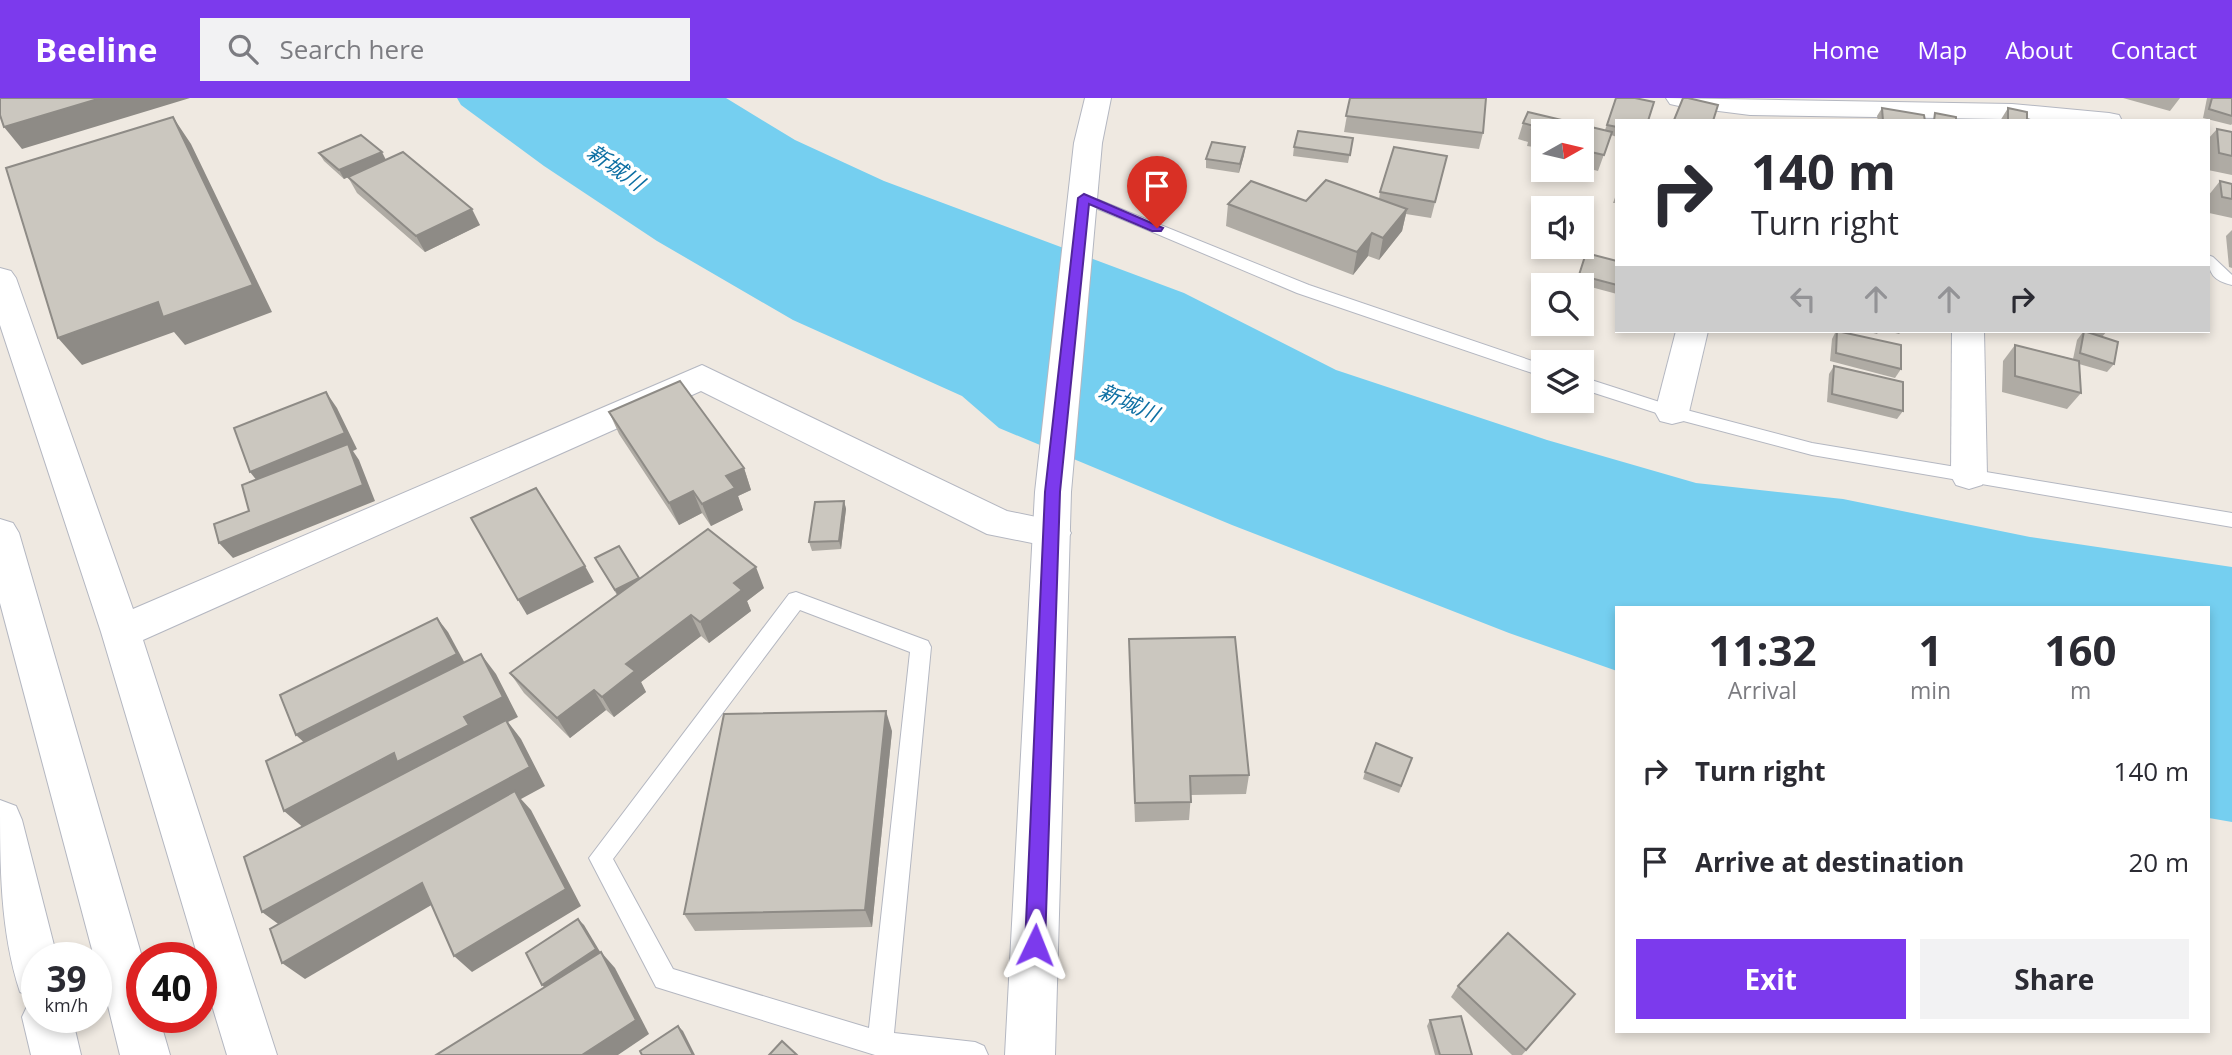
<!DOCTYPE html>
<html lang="en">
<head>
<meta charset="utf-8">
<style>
	:root { --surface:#fff; --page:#f2f2f3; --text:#2b2b33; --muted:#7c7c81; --accent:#7c3aed }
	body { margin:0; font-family:"Open Sans","Noto Sans JP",sans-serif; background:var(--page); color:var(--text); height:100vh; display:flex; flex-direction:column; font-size:26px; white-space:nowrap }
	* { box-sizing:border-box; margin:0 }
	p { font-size:23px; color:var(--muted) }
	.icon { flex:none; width:38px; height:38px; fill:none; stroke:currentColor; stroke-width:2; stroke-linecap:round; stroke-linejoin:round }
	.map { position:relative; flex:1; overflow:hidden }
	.side { position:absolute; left:1615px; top:508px; width:595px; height:427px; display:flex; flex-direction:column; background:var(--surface); border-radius:0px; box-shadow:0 4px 10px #0003 }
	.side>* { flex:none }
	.guide { position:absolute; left:1615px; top:21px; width:595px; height:214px; border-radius:0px; box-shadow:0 4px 10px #0003; background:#fff; color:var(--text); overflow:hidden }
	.needle { width:46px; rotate:82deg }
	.controls { position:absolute; left:1531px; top:21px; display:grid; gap:14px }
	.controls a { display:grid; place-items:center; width:63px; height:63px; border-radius:0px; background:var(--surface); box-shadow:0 4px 10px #0003; font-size:35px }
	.speed { position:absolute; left:21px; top:844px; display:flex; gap:14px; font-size:35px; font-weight:700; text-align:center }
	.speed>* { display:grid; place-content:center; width:91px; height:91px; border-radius:50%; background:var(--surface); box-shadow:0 4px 10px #0003; line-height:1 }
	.speed small { font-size:18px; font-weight:400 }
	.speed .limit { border:10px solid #d22; background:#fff; color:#111 }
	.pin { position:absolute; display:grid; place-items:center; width:60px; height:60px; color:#fff; margin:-72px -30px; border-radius:50% 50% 50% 0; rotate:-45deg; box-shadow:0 0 7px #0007 }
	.pin .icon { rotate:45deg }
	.me { position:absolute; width:77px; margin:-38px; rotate:2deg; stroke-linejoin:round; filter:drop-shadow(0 0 5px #0008) }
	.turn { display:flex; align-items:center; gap:24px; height:147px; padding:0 21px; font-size:32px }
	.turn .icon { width:91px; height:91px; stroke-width:2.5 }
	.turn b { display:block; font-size:49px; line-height:60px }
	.lanes { display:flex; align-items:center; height:66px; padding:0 21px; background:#0003; justify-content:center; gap:35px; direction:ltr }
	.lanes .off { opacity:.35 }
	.eta { display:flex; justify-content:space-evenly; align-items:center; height:119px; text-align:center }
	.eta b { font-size:42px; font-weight:700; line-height:49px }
	.action { display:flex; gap:14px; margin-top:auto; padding:14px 21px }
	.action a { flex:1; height:80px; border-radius:0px; background:var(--accent); color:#fff; font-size:28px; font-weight:700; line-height:80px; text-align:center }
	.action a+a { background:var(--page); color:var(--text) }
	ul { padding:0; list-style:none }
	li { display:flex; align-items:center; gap:21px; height:91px; padding:0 21px }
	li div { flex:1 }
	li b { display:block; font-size:26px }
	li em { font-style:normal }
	header { display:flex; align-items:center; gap:42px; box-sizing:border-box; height:98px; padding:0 35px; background:var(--accent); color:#fff }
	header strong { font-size:33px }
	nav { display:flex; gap:38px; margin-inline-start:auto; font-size:24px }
	.search { width:490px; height:63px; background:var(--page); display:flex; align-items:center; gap:18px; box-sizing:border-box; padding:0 24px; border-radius:0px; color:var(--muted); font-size:26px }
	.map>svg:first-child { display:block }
	.water { fill:#75cff0 }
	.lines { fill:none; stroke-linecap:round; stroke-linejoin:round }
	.lane-casing { stroke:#b4b7c1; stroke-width:2 }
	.street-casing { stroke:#b4b7c1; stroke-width:2 }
	.secondary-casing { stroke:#b4b7c1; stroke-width:2 }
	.lane { fill:#fff; fill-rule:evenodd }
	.street { fill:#fff; fill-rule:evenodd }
	.secondary { fill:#fff; fill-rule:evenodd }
	.wall { fill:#afaba4 }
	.shaded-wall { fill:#8e8b86 }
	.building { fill:#cbc7bf; stroke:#8e8b86; stroke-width:2 }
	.route { fill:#7c3aed; stroke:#51269a; stroke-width:2 }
	.labels { text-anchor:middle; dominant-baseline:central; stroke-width:7; stroke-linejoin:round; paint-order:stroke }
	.water-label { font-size:21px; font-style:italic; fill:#0d6fa3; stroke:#fff }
</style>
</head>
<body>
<header>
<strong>Beeline</strong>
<div class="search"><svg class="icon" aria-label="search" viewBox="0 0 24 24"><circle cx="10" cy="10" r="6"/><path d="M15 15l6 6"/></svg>Search here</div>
<nav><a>Home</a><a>Map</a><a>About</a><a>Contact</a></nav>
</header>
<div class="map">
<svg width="2232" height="957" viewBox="0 0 2232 957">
	<rect width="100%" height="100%" fill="#efe9e1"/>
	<polygon class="water" points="457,0 726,0 795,42 884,83 1184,195 1336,272 1547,342 1696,385 1843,401 2030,439 2232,469 2232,724 2209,720 2208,509 1617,509 1617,573 1509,535 1232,427 999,330 962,298 793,222 657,143 544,68 461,7"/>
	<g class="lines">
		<g class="lane-casing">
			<g id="lane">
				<polygon points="1084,96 1309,187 1544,267 1544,279 1297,195 1079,103 1077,100 1079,97"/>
				<path d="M 2208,157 L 2213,159 L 2232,177 L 2232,187 C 2214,183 2208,176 2208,157 Z"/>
				<polygon points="1582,279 1675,309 1812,345 2232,415 2232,429 1812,357 1672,320 1582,291"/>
				<path d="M 796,494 L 928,543 L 931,549 L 894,935 L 975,944 L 984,948 L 988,957 L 875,957 L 656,889 L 589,760 L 789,496 ZM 800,512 L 910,554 L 869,930 L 673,871 L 613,761 Z"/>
			</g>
		</g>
		<g class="street-casing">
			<g id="street">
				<polygon points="1666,0 2012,6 2109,15 2119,17 2122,23 1750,17 1679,8 1670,6"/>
				<polygon points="0,170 11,173 16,180 133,511 702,267 1007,413 1065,425 1071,435 1065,445 1052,449 987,436 701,293 143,542 277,957 227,957 201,871 201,859 198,859 101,534 0,227"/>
				<polygon points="1676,233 1708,233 1689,314 1684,323 1672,326 1660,323 1655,314"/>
				<polygon points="1952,233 1984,233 1987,378 1982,387 1969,391 1956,387 1951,378"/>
			</g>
		</g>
		<g class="secondary-casing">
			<g id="secondary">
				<polygon points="1085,0 1111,0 1102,45 1071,394 1055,957 1005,957 1035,394 1074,45"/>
				<polygon points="0,421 13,425 19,435 142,859 142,919 159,919 170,957 120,957 96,859 94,859 0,505"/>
				<path d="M 0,702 L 16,708 L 22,722 L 57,859 L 37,859 L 37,919 L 72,919 L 81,957 L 31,957 L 22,919 L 30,902 L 34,900 L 20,894 C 0,833 0,767 0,702 Z"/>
			</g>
		</g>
		<use href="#lane" class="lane"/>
		<use href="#street" class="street"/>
		<use href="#secondary" class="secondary"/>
	</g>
	<g class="wall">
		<polygon points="1350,0 1483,35 1479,51 1344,34"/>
		<polygon points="1616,0 1617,39 1611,37 1598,73 1582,69 1582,33 1544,33 1544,60 1537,59 1540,50 1527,48 1528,44 1518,41 1523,25 1605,32"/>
		<polygon points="2123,0 2180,0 2170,13"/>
		<polygon points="2207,0 2232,0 2232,26 2231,27 2203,20"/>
		<polygon points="1882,10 1925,23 1878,23 1877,18"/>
		<polygon points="2008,10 2027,21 2034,23 2000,23"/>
		<polygon points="2217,31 2232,34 2232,77 2208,72 2208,41"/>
		<polygon points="1353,40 1348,65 1293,58 1294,49"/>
		<polygon points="1245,49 1244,57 1239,75 1206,70 1206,61"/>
		<polygon points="319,55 386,62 480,127 425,154 357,95 348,79 344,81 324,63"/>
		<polygon points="1447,58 1431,120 1406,116 1402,133 1379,162 1368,158 1353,177 1226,128 1228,106 1379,101 1380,94"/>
		<polygon points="2220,83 2232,86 2232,120 2209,115 2208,98"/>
		<polygon points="1617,94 1617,105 1613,105"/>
		<polygon points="2232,132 2232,170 2229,169 2226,138"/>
		<polygon points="1586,155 1617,163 1617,196 1576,185"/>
		<polygon points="1836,233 1901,271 1895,280 1830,263 1832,241"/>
		<polygon points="1866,233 1879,233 1877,236"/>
		<polygon points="1888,233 1902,233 1899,236"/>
		<polygon points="2078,233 2107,233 2102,239 2114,266 2107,274 2079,266 2081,295 2067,311 2002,294 2003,263 2015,247 2073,261 2077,242 2083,234"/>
		<polygon points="1834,268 1903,313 1897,321 1827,304 1829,276"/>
		<polygon points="609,314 744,370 751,392 738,398 743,412 711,428 702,415 679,427 619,336"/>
		<polygon points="844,403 846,411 841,451 812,453 809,444"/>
		<polygon points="595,460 640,480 764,490 747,503 751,513 709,545 701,538 641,584 646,594 614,619 606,612 570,640 524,595 510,575 617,497"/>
		<polygon points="1129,541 1249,677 1246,696 1191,697 1189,722 1135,724 1129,562"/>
		<polygon points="892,633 872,829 695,833 684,816"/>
		<polygon points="1412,660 1399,695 1363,681 1365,674"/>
		<polygon points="1458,888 1575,896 1522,957 1512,957 1451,899"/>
		<polygon points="1430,922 1472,957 1435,957 1427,928"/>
	</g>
	<g class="shaded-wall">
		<polygon points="101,0 190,0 22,51 4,29"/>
		<polygon points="173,19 191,46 272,214 185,247 174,234 82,267 58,240"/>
		<polygon points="1245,49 1244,57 1239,75 1240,66"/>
		<polygon points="382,54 386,62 344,81 339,72"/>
		<polygon points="472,111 480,127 425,154 416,138"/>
		<polygon points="1407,111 1402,133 1379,162 1383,140"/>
		<polygon points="1372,135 1368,158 1353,177 1357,154"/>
		<polygon points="326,294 337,310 357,351 353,353 359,362 375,403 233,460 219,445 363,387 263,390 250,374"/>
		<polygon points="744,370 751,392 738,398 743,412 711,428 702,406 726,378"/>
		<polygon points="693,393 702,415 679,427 669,405"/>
		<polygon points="844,403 846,411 841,451 839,443"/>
		<polygon points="585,468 594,484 527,517 518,502"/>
		<polygon points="756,469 764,490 747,503 751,513 709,545 700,524 734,485"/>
		<polygon points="639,480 643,488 619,500 615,492"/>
		<polygon points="691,517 701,538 641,584 646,594 614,619 602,599 626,566"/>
		<polygon points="437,520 448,534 468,571 311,651 296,637"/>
		<polygon points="481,556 496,576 518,619 508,624 521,641 545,688 521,701 531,712 581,808 472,874 454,858 520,701 285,831 262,814 305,731 284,713 464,619"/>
		<polygon points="594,592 606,612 570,640 557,620"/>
		<polygon points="886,613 892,633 872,829 865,812"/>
		<polygon points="422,785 440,802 305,881 282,865"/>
		<polygon points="578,821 584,827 602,857 548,893 542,887"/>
		<polygon points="601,854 615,870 649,936 618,957 582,957"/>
		<polygon points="678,928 683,933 695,957 693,957"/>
	</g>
	<g class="building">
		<polygon points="0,0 101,0 4,29 0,17"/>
		<polygon points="1350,0 1486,0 1483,35 1346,18"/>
		<polygon points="1616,0 1635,0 1654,4 1648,23 1617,23 1617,29 1607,27"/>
		<polygon points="1683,0 1688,0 1718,7 1713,23 1674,22"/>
		<polygon points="2212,0 2232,0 2232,18 2209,11"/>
		<polygon points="1882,10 1924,17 1925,23 1883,23"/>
		<polygon points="2008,10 2027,14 2027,21 2034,23 2008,23"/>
		<polygon points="1528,14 1612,34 1604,57 1582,52 1582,33 1544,34 1532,31 1534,28 1523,25"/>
		<polygon points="1935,15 1956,19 1956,23 1934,23"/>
		<polygon points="173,19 253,187 163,219 158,204 58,240 6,70"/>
		<polygon points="2217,31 2232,34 2232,58 2219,55"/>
		<polygon points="1298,33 1353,40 1350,57 1294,49"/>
		<polygon points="361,37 382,54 339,72 319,55"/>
		<polygon points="1212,44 1245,49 1240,66 1206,61"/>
		<polygon points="1394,49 1447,58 1435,104 1380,94"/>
		<polygon points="403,54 472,111 416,138 348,79"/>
		<polygon points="1326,82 1407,111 1383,140 1372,135 1357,154 1228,106 1251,83 1306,103"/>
		<polygon points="2220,83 2232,86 2232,101 2222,99"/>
		<polygon points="1586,155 1617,163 1617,187 1579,177"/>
		<polygon points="1837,233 1901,247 1901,271 1836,255"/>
		<polygon points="2084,233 2118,244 2114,266 2080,255"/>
		<polygon points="2015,247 2079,263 2081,295 2015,278"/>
		<polygon points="1834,268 1903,284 1903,313 1832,296"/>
		<polygon points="680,283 744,370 726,378 735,390 702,406 693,393 669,405 609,314"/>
		<polygon points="326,294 345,335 250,374 234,330"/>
		<polygon points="348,346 363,387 219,445 214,426 249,413 242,387"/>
		<polygon points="536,390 585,468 518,502 471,420"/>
		<polygon points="844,403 839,443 809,444 815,404"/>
		<polygon points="708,431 756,469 734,485 742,492 700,524 691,517 626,566 635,573 602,599 594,592 557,620 510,575"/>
		<polygon points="619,448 639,480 615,492 595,460"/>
		<polygon points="437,520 457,556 296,637 280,597"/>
		<polygon points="1235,539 1249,677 1190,678 1191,704 1135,705 1129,541"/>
		<polygon points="481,556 503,599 464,619 469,627 397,664 394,655 284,713 266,663"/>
		<polygon points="886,613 865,812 684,816 724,616"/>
		<polygon points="506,622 530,669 262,814 244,759"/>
		<polygon points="1376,645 1412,660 1401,688 1365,674"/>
		<polygon points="515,693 566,791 454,858 422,785 282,865 270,831"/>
		<polygon points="578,821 596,851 542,887 526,855"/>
		<polygon points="1508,835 1575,896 1526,952 1458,888"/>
		<polygon points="601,854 636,922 582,957 436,957"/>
		<polygon points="1461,918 1472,957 1440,957 1430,922"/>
		<polygon points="678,928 693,957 642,957 640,953"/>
		<polygon points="782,943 797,957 769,957"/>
	</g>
	<polygon class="route" points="1084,96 1163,130 1161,133 1152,133 1089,106 1060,394 1045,847 1042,854 1035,857 1028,854 1025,847 1045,394 1078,100"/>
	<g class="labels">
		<g class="water-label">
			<text transform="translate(616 69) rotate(35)">新城川</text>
			<text transform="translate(1129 304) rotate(24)">新城川</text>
		</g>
	</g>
</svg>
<div class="controls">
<a><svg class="needle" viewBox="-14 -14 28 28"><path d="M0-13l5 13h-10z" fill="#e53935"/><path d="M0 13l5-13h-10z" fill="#7c7c81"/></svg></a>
<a><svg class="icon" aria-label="sound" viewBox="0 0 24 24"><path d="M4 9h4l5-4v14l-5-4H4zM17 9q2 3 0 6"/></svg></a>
<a><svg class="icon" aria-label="search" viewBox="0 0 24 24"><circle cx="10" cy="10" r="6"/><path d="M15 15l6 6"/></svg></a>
<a><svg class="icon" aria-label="layers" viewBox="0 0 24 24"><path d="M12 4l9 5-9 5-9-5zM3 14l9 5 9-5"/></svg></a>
</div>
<div class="speed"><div>39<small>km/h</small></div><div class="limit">40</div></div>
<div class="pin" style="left:1157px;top:130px;background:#d93025"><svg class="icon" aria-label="arrive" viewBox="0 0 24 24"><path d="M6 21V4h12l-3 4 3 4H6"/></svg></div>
<svg class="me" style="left:1035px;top:847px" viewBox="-20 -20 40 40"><path d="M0-17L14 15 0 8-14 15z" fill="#7c3aed" stroke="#fff" stroke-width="4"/></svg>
<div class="guide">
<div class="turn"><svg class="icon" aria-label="right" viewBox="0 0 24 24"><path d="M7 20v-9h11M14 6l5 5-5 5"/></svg><div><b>140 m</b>Turn right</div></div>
<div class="lanes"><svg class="icon off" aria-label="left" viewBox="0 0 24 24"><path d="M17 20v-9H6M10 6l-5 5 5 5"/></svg><svg class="icon off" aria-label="ahead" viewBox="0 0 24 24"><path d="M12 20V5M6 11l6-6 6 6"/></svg><svg class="icon off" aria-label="ahead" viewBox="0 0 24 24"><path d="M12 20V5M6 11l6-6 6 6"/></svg><svg class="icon" aria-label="right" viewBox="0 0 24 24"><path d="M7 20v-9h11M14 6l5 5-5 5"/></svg></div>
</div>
<section class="side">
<div class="eta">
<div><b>11:32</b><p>Arrival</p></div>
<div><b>1</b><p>min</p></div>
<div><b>160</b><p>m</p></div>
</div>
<ul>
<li><svg class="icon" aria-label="right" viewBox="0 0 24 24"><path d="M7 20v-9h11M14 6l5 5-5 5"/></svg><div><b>Turn right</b></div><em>140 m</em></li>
<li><svg class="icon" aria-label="arrive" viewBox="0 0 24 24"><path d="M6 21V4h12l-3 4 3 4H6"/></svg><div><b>Arrive at destination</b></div><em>20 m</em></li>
</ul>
<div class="action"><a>Exit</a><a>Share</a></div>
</section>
</div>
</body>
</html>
